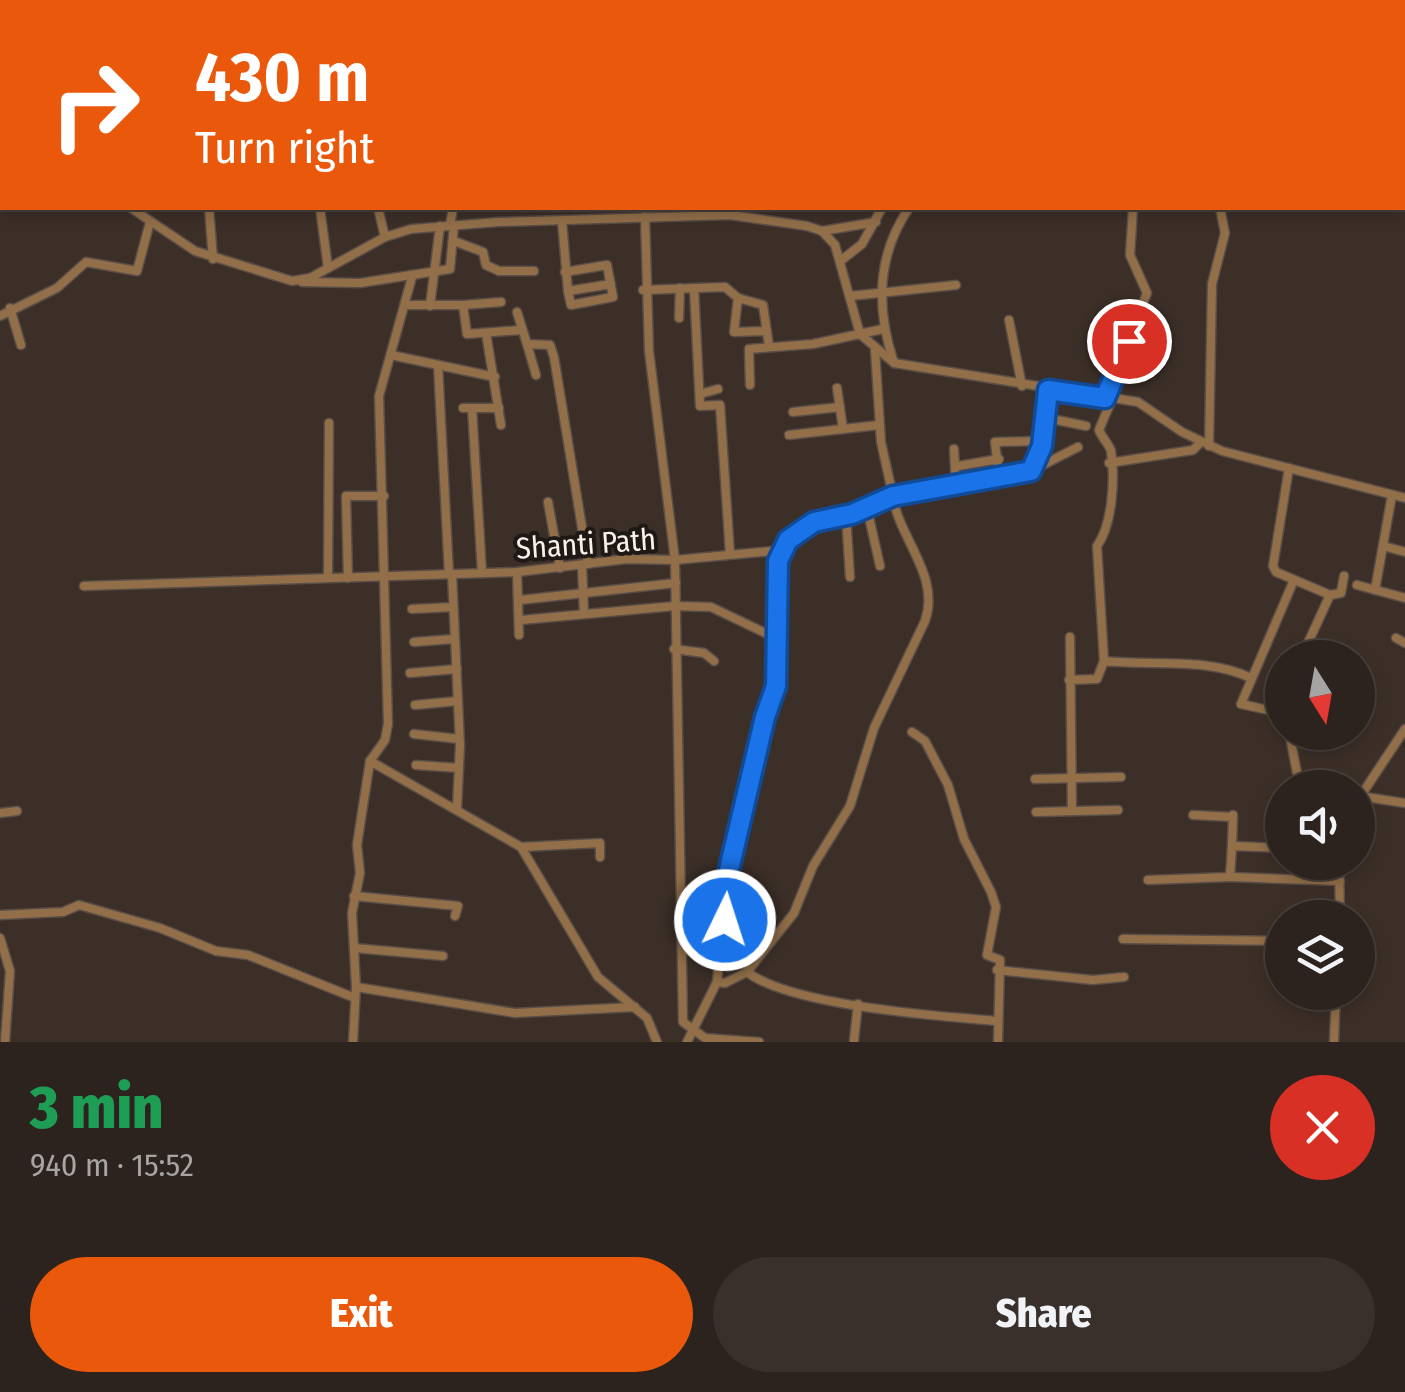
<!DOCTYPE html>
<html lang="en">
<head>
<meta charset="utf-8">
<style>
	:root { --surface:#2d231e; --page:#392f2b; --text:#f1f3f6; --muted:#a7a4a4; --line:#48403c; --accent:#ea580c }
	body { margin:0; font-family:"Fira Sans Condensed",sans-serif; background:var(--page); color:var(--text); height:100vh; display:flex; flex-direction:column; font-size:38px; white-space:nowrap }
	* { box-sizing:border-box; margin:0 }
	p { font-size:32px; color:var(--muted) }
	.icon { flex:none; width:55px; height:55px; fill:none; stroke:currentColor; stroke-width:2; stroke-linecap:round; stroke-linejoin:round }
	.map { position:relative; height:1042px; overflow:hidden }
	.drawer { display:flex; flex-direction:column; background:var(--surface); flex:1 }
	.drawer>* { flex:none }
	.top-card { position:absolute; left:0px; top:0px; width:1405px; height:210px; box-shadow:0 5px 15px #0003,0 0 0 2px var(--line); background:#ea580c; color:#fff; overflow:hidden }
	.needle { width:65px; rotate:169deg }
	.fabs { position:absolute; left:1265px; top:640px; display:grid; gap:20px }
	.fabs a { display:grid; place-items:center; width:110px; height:110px; border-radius:50%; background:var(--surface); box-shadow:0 5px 15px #0003,0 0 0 2px var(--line); font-size:50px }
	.pin { position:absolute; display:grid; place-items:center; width:85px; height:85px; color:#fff; margin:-42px; border:5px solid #fff; border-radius:50%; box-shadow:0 2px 10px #0007 }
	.me { position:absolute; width:110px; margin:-55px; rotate:4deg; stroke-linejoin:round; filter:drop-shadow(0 0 8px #0008) }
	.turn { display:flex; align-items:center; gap:35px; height:210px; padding:0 30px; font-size:45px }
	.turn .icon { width:130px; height:130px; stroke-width:2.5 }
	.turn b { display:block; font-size:70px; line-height:85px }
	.round { display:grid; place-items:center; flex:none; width:105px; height:105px; border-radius:52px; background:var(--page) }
	.overview { display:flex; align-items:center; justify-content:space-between; height:170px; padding:0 30px }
	h1 { font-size:60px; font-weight:800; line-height:75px; color:#1e9e55 }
	.button { display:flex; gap:20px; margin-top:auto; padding:20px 30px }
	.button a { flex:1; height:115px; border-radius:60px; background:var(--accent); color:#fff; font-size:40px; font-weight:800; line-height:115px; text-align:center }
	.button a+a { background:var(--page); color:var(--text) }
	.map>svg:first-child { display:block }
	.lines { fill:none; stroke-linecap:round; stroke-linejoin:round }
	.minor-casing { stroke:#5a4e47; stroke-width:11 }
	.minor { stroke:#926f49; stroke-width:8 }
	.route-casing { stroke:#114b97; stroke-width:25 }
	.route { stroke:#1a73e8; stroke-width:18 }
	.labels { text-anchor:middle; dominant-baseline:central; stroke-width:8; stroke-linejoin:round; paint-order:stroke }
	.street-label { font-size:30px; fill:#faf1ec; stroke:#1f1916 }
</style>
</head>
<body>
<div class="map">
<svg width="1405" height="1042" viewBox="0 0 1405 1042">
	<rect width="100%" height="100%" fill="#3c2f28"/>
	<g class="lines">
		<g class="minor-casing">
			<g id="minor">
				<polyline points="289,0 290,2"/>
				<polyline points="464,0 506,1"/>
				<polyline points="924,0 975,2"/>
				<polyline points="401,2 406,0"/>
				<polyline points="837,2 838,0"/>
				<polyline points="992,2 992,0"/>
				<polyline points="1222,2 1222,0"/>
				<polyline points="1402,83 1405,82"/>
				<polyline points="0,110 2,112"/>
				<polyline points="131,208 195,251 292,281 310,278 385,237 411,229 498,222 730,215 807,226 822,231 835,245 860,334 894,363 1138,402 1182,432 1222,451 1405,498"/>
				<polyline points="209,208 213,259"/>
				<polyline points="320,208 328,268"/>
				<polyline points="378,208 385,237"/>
				<polyline points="645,217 649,351 675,560 783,550"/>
				<polyline points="562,221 568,291"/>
				<polyline points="450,225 453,208"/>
				<polyline points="822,231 876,222"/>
				<polyline points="454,241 483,252 486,265 499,271 534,271"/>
				<polyline points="843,259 862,244 882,208"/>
				<polyline points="565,272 607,265 613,297 571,305 568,291 611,284"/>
				<polyline points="302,282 360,283 450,269 454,225"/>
				<polyline points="694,288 700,406 720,405 730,554"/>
				<polyline points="643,290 725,287 738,298"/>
				<polyline points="850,296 956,285"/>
				<polyline points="407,305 463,305 467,334 521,330"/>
				<polyline points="463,305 501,302"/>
				<polyline points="430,306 440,226"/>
				<polyline points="10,308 21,345"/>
				<polyline points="517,312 527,344 550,345 554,357 588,564"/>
				<polyline points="0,316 57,288 86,262 137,271 150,222"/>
				<polyline points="679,318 680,288"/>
				<polyline points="1009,320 1022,386"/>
				<polyline points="767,331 734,332 738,298 763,305 769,346"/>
				<polyline points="486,333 501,425"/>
				<polyline points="527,344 536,375"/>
				<polyline points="875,350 881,442 893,496"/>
				<polyline points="391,355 495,377"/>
				<path d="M 894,363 C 876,309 876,256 909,208"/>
				<polyline points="438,365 449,574"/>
				<polyline points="750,385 749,349 813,344 883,329"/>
				<polyline points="837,388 843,429"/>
				<polyline points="700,394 718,389"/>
				<polyline points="1105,398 1147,293 1130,255 1133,208"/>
				<polyline points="463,408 499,408"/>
				<polyline points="472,408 482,573"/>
				<polyline points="793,412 840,407"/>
				<polyline points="1047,418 1086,426"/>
				<polyline points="789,435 879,425"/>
				<polyline points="1209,446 1212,284 1225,233 1220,208"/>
				<polyline points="954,449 956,487"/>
				<polyline points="1109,463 1193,450 1201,442"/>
				<polyline points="958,466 999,459"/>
				<polyline points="1289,468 1273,566 1276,572 1330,595"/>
				<polyline points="1031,471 1078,447"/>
				<polyline points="999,478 995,442 1043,441"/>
				<polyline points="548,502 560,568"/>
				<polyline points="867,508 880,566"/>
				<polyline points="846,515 850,577"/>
				<polyline points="1383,546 1405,552"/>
				<polyline points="582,565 584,614"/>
				<polyline points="517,572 519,635"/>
				<polyline points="452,574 460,745 457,809"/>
				<polyline points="328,577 329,423"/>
				<polyline points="348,578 346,496 384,496"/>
				<polyline points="1357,585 1405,598"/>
				<polyline points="84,586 517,572 627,559 675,560 683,1022 705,1038 759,1042"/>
				<polyline points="1375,590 1392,495"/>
				<polyline points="520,600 676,583"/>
				<polyline points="412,609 453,607"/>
				<polyline points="521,620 675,606 711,607 778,639"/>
				<polyline points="1070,637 1072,811"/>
				<polyline points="1396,638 1405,643"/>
				<polyline points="414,642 454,639"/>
				<polyline points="674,649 704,653 714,661"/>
				<polyline points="1301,658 1330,595 1341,593 1344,576"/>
				<path d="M 1104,661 L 1097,546 C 1113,524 1115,477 1111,451 C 1109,444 1102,438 1099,430 L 1112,399"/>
				<polyline points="410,673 457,669"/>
				<path d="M 1069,680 L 1097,679 L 1104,661 C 1151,666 1208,657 1251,678"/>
				<polyline points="415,705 458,701"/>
				<polyline points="1282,722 1277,712 1241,704 1294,580"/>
				<polyline points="912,732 925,741 948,785 964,839 991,892 996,907 987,955 1000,960 998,1042"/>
				<polyline points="1289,732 1300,788"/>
				<polyline points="414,734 459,739"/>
				<polyline points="370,761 521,847 598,977 647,1018 657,1042"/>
				<polyline points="416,765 459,768"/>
				<polyline points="1035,779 1121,777"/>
				<polyline points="1359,796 1405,803"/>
				<polyline points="1358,800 1405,729"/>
				<polyline points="1036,812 1118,810"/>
				<polyline points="0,813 17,811"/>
				<polyline points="1193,815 1233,817"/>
				<polyline points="1232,846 1233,815"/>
				<polyline points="521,847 600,843 600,857"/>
				<polyline points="1282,848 1232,846 1230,877 1340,881"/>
				<polyline points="1339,862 1340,918"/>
				<polyline points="1148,880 1230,877"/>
				<polyline points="354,896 458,906 455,916"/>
				<polyline points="0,915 63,912 79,905 160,928 216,951 248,955 355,998"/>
				<polyline points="0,938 10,971 5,1042"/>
				<polyline points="1123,939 1282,941"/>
				<polyline points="354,948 443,956"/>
				<polyline points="997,970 1093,980 1124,977"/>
				<path d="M 747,972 C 791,1006 939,1016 998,1021"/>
				<path d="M 717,982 L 725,983 L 747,972 L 794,913 L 813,866 L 850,806 L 874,728 L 925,621 C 941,575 898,538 893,496"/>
				<polyline points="356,987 515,1013 635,1007"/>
				<polyline points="854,1040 858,1004"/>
				<polyline points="353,1042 356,987 352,913 360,873 357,845 370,761 385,740 388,724 379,396 412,277"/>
				<polyline points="687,1042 717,982 727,878 776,686 778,561 788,541 813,523 852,514 893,496 1031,471 1042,447 1048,391"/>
				<polyline points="1334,1042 1336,992"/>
			</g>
		</g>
		<use href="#minor" class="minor"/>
	</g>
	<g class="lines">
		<g class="route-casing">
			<polyline id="route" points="725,920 727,878 765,717 776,686 778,561 788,540 814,522 852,514 893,496 1031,471 1042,446 1048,390 1105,398 1129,341"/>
		</g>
		<use href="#route" class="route"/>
	</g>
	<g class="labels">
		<g class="street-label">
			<text transform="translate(586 544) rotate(-4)">Shanti Path</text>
		</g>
	</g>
</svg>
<div class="fabs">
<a><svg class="needle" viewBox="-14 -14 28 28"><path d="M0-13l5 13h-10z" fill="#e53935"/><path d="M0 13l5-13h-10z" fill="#a7a4a4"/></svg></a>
<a><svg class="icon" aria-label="sound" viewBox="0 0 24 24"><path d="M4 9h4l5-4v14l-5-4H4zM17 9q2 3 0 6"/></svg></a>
<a><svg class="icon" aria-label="layers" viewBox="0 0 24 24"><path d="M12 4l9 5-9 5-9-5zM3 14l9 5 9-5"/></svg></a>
</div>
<div class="pin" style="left:1129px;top:341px;background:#d93025"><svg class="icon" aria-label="arrive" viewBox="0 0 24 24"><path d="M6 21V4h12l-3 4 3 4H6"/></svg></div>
<svg class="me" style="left:725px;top:920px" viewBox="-20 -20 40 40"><circle r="17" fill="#1a73e8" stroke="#fff" stroke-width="3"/><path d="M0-11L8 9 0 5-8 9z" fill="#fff"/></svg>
<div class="top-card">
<div class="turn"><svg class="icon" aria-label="right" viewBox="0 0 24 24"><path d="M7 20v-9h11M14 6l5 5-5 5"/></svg><div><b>430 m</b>Turn right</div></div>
</div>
</div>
<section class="drawer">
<div class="overview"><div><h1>3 min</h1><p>940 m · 15:52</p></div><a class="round" style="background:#d93025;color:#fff"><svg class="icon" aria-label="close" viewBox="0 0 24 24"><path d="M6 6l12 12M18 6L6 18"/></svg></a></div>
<div class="button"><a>Exit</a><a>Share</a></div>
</section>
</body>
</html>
